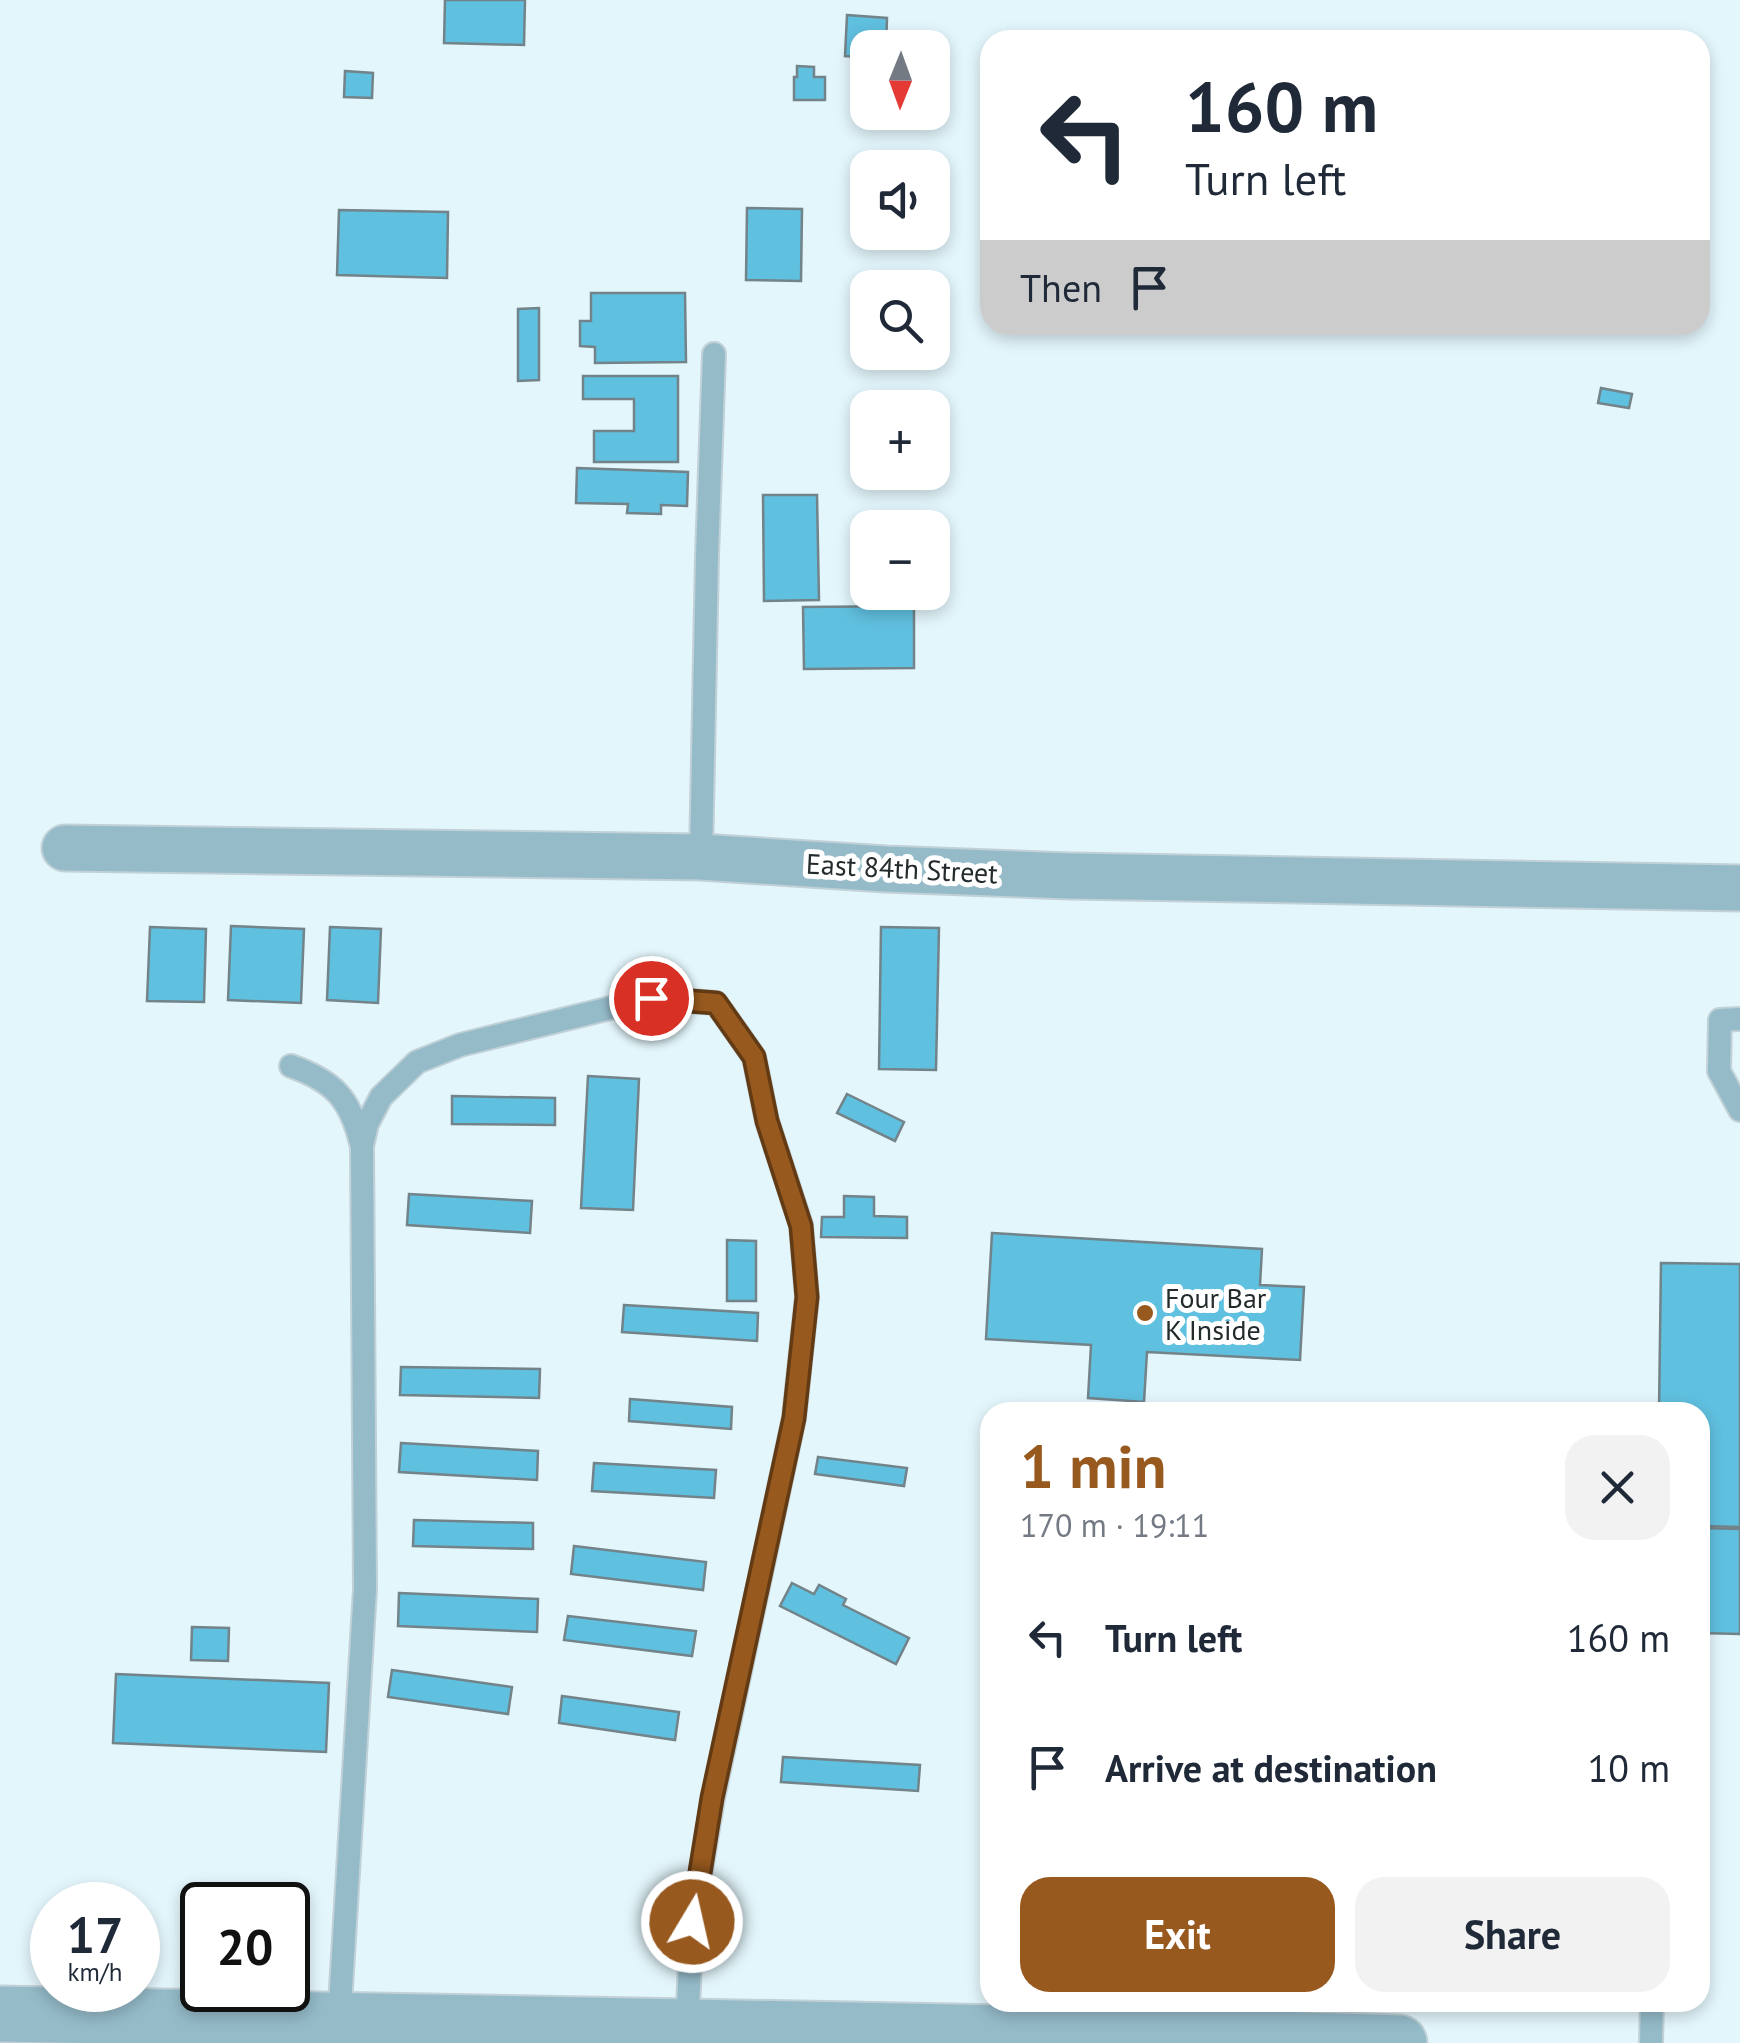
<!DOCTYPE html>
<html lang="en">
<head>
<meta charset="utf-8">
<style>
	:root { --surface:#fff; --page:#f2f2f3; --text:#1f2937; --muted:#747a83; --accent:#97591e }
	body { margin:0; font-family:"PT Sans",sans-serif; background:var(--page); color:var(--text); height:100vh; display:flex; flex-direction:column; font-size:38px; white-space:nowrap }
	* { box-sizing:border-box; margin:0 }
	p { font-size:32px; color:var(--muted) }
	.icon { flex:none; width:55px; height:55px; fill:none; stroke:currentColor; stroke-width:2; stroke-linecap:round; stroke-linejoin:round }
	.map { position:relative; flex:1; overflow:hidden }
	.details { position:absolute; left:980px; top:1402px; width:730px; height:610px; display:flex; flex-direction:column; background:var(--surface); border-radius:30px; box-shadow:0 5px 15px #0003 }
	.details>* { flex:none }
	.guide { position:absolute; left:980px; top:30px; width:730px; height:305px; border-radius:30px; box-shadow:0 5px 15px #0003; background:#fff; color:var(--text); overflow:hidden }
	.needle { width:65px; rotate:181deg }
	.controls { position:absolute; left:850px; top:30px; display:grid; gap:20px }
	.controls a { display:grid; place-items:center; width:100px; height:100px; border-radius:20px; background:var(--surface); box-shadow:0 5px 15px #0003; font-size:50px }
	.speed { position:absolute; left:30px; top:1882px; display:flex; gap:20px; font-size:50px; font-weight:700; text-align:center }
	.speed>* { display:grid; place-content:center; width:130px; height:130px; border-radius:50%; background:var(--surface); box-shadow:0 5px 15px #0003; line-height:1 }
	.speed small { font-size:25px; font-weight:400 }
	.speed .limit { border:5px solid #111; border-radius:15px; background:#fff; color:#111 }
	.pin { position:absolute; display:grid; place-items:center; width:85px; height:85px; color:#fff; margin:-42px; border:5px solid #fff; border-radius:50%; box-shadow:0 2px 10px #0007 }
	.me { position:absolute; width:110px; margin:-55px; rotate:9deg; stroke-linejoin:round; filter:drop-shadow(0 0 8px #0008) }
	.turn { display:flex; align-items:center; gap:35px; height:210px; padding:0 40px; font-size:45px }
	.turn .icon { width:130px; height:130px; stroke-width:2.5 }
	.turn b { display:block; font-size:70px; line-height:85px }
	.then { display:flex; align-items:center; height:95px; padding:0 40px; background:#0003; gap:20px; font-size:38px }
	.round { display:grid; place-items:center; flex:none; width:105px; height:105px; border-radius:30px; background:var(--page) }
	.overview { display:flex; align-items:center; justify-content:space-between; height:170px; padding:0 40px }
	h1 { font-size:60px; font-weight:800; line-height:75px; color:var(--accent) }
	.button { display:flex; gap:20px; margin-top:auto; padding:20px 40px }
	.button a { flex:1; height:115px; border-radius:30px; background:var(--accent); color:#fff; font-size:40px; font-weight:800; line-height:115px; text-align:center }
	.button a+a { background:var(--page); color:var(--text) }
	ul { padding:0; list-style:none }
	li { display:flex; align-items:center; gap:30px; height:130px; padding:0 40px }
	li div { flex:1 }
	li b { display:block; font-size:38px }
	li em { font-style:normal }
	.map>svg:first-child { display:block }
	.building { fill:#60c0df; stroke:#728389; stroke-width:2.5 }
	.lines { fill:none; stroke-linecap:round; stroke-linejoin:round }
	.service-casing { stroke:#c1d1d7; stroke-width:26 }
	.minor-casing { stroke:#c1d1d7; stroke-width:49 }
	.tertiary-casing { stroke:#c1d1d7; stroke-width:59 }
	.service { stroke:#95bbc9; stroke-width:22 }
	.minor { stroke:#95bbc9; stroke-width:45 }
	.tertiary { stroke:#95bbc9; stroke-width:55 }
	.route-casing { stroke:#623a14; stroke-width:25 }
	.route { stroke:#97591e; stroke-width:18 }
	.poi-dot { fill:#97591e; stroke:#fff; stroke-width:4 }
	.labels { text-anchor:middle; dominant-baseline:central; stroke-width:10; stroke-linejoin:round; paint-order:stroke }
	.street-label { font-size:28px; fill:#242b2d; stroke:#fff }
	.poi-label { font-size:28px; fill:#242b2d; stroke:#fff; text-anchor:start }
</style>
</head>
<body>
<div class="map">
<svg width="1740" height="2043" viewBox="0 0 1740 2043">
	<rect width="100%" height="100%" fill="#e3f6fc"/>
	<g class="building">
		<polygon points="445,0 525,0 524,45 444,43"/>
		<polygon points="847,15 887,18 886,48 868,48 868,58 845,56"/>
		<polygon points="797,66 814,67 814,77 825,77 825,100 794,100 794,77 797,77"/>
		<polygon points="345,71 373,73 372,98 344,97"/>
		<polygon points="747,208 802,209 801,281 746,280"/>
		<polygon points="339,210 448,212 447,278 337,275"/>
		<polygon points="591,293 685,293 686,362 595,363 595,347 580,346 580,321 591,321"/>
		<polygon points="539,308 539,380 518,381 518,309"/>
		<polygon points="583,376 678,376 678,462 594,462 594,431 634,431 634,399 583,399"/>
		<polygon points="1601,388 1632,394 1629,408 1598,403"/>
		<polygon points="577,468 688,472 687,506 661,505 661,514 627,513 628,504 576,503"/>
		<polygon points="763,495 817,495 819,600 764,601"/>
		<polygon points="914,606 914,668 804,669 803,607"/>
		<polygon points="231,926 304,929 301,1003 228,1000"/>
		<polygon points="150,927 206,929 204,1002 147,1001"/>
		<polygon points="330,927 381,929 378,1003 327,1000"/>
		<polygon points="881,927 939,928 936,1070 879,1069"/>
		<polygon points="588,1076 639,1079 633,1210 581,1208"/>
		<polygon points="847,1094 904,1122 895,1141 837,1113"/>
		<polygon points="452,1096 555,1098 555,1125 452,1124"/>
		<polygon points="409,1194 532,1201 530,1233 407,1225"/>
		<polygon points="844,1196 874,1197 874,1216 907,1217 907,1238 821,1237 822,1217 844,1217"/>
		<polygon points="992,1233 1262,1249 1260,1285 1304,1287 1300,1360 1147,1352 1144,1402 1088,1398 1091,1345 986,1339"/>
		<polygon points="727,1240 756,1241 756,1301 727,1301"/>
		<polygon points="1661,1263 1740,1264 1740,1527 1700,1526 1700,1412 1659,1412"/>
		<polygon points="624,1305 758,1313 757,1341 622,1332"/>
		<polygon points="401,1367 540,1369 539,1398 400,1395"/>
		<polygon points="630,1399 732,1407 731,1429 629,1421"/>
		<polygon points="401,1443 538,1451 537,1480 399,1472"/>
		<polygon points="818,1457 907,1468 904,1486 815,1474"/>
		<polygon points="594,1463 716,1470 714,1498 592,1491"/>
		<polygon points="414,1520 533,1523 533,1549 413,1546"/>
		<polygon points="1700,1528 1740,1529 1740,1634 1700,1633"/>
		<polygon points="574,1546 706,1562 703,1590 571,1574"/>
		<polygon points="792,1583 814,1594 819,1585 846,1599 843,1605 909,1638 896,1664 780,1606"/>
		<polygon points="399,1593 538,1599 537,1632 398,1626"/>
		<polygon points="568,1616 696,1631 692,1656 564,1640"/>
		<polygon points="192,1627 229,1628 228,1661 191,1660"/>
		<polygon points="392,1670 512,1687 508,1714 388,1697"/>
		<polygon points="116,1674 329,1683 326,1752 113,1743"/>
		<polygon points="562,1696 679,1712 675,1740 559,1723"/>
		<polygon points="783,1757 920,1765 918,1791 781,1782"/>
	</g>
	<g class="lines">
		<g class="service-casing">
			<g id="service">
				<polyline points="701,857 707,556 714,354"/>
				<polyline points="1740,1019 1720,1020 1719,1071 1740,1110"/>
				<path d="M 291,1066 C 333,1081 350,1098 361,1143"/>
				<polyline points="339,2021 365,1589 362,1146 367,1124 381,1097 417,1062 460,1045 651,998 716,1003 754,1057 767,1121 801,1225 807,1297 794,1418 713,1798 692,1923 687,2027"/>
				<polyline points="1651,2043 1652,2002"/>
			</g>
		</g>
		<g class="minor-casing">
			<polyline id="minor" points="65,848 701,857 886,869 1070,876 1740,888"/>
		</g>
		<g class="tertiary-casing">
			<polyline id="tertiary" points="0,2014 1221,2037 1399,2043"/>
		</g>
		<use href="#service" class="service"/>
		<use href="#minor" class="minor"/>
		<use href="#tertiary" class="tertiary"/>
	</g>
	<g class="lines">
		<g class="route-casing">
			<polyline id="route" points="651,998 716,1003 754,1057 767,1121 801,1226 807,1297 794,1418 712,1798 692,1922"/>
		</g>
		<use href="#route" class="route"/>
	</g>
	<circle class="poi-dot" cx="1145" cy="1313" r="10"/>
	<g class="labels">
		<g class="street-label">
			<text transform="translate(902 868) rotate(3)">East 84th Street</text>
		</g>
		<g class="poi-label">
			<text x="1165" y="1297">Four Bar<tspan x="1165" dy="32">K Inside</tspan></text>
		</g>
	</g>
</svg>
<div class="controls">
<a><svg class="needle" viewBox="-14 -14 28 28"><path d="M0-13l5 13h-10z" fill="#e53935"/><path d="M0 13l5-13h-10z" fill="#747a83"/></svg></a>
<a><svg class="icon" aria-label="sound" viewBox="0 0 24 24"><path d="M4 9h4l5-4v14l-5-4H4zM17 9q2 3 0 6"/></svg></a>
<a><svg class="icon" aria-label="search" viewBox="0 0 24 24"><circle cx="10" cy="10" r="6"/><path d="M15 15l6 6"/></svg></a>
<a>+</a>
<a>−</a>
</div>
<div class="speed"><div>17<small>km/h</small></div><div class="limit">20</div></div>
<div class="pin" style="left:651px;top:998px;background:#d93025"><svg class="icon" aria-label="arrive" viewBox="0 0 24 24"><path d="M6 21V4h12l-3 4 3 4H6"/></svg></div>
<svg class="me" style="left:692px;top:1922px" viewBox="-20 -20 40 40"><circle r="17" fill="#97591e" stroke="#fff" stroke-width="3"/><path d="M0-11L8 9 0 5-8 9z" fill="#fff"/></svg>
<div class="guide">
<div class="turn"><svg class="icon" aria-label="left" viewBox="0 0 24 24"><path d="M17 20v-9H6M10 6l-5 5 5 5"/></svg><div><b>160 m</b>Turn left</div></div>
<div class="then">Then<svg class="icon" aria-label="arrive" viewBox="0 0 24 24"><path d="M6 21V4h12l-3 4 3 4H6"/></svg></div>
</div>
<section class="details">
<div class="overview"><div><h1>1 min</h1><p>170 m · 19:11</p></div><a class="round"><svg class="icon" aria-label="close" viewBox="0 0 24 24"><path d="M6 6l12 12M18 6L6 18"/></svg></a></div>
<ul>
<li><svg class="icon" aria-label="left" viewBox="0 0 24 24"><path d="M17 20v-9H6M10 6l-5 5 5 5"/></svg><div><b>Turn left</b></div><em>160 m</em></li>
<li><svg class="icon" aria-label="arrive" viewBox="0 0 24 24"><path d="M6 21V4h12l-3 4 3 4H6"/></svg><div><b>Arrive at destination</b></div><em>10 m</em></li>
</ul>
<div class="button"><a>Exit</a><a>Share</a></div>
</section>
</div>
</body>
</html>
